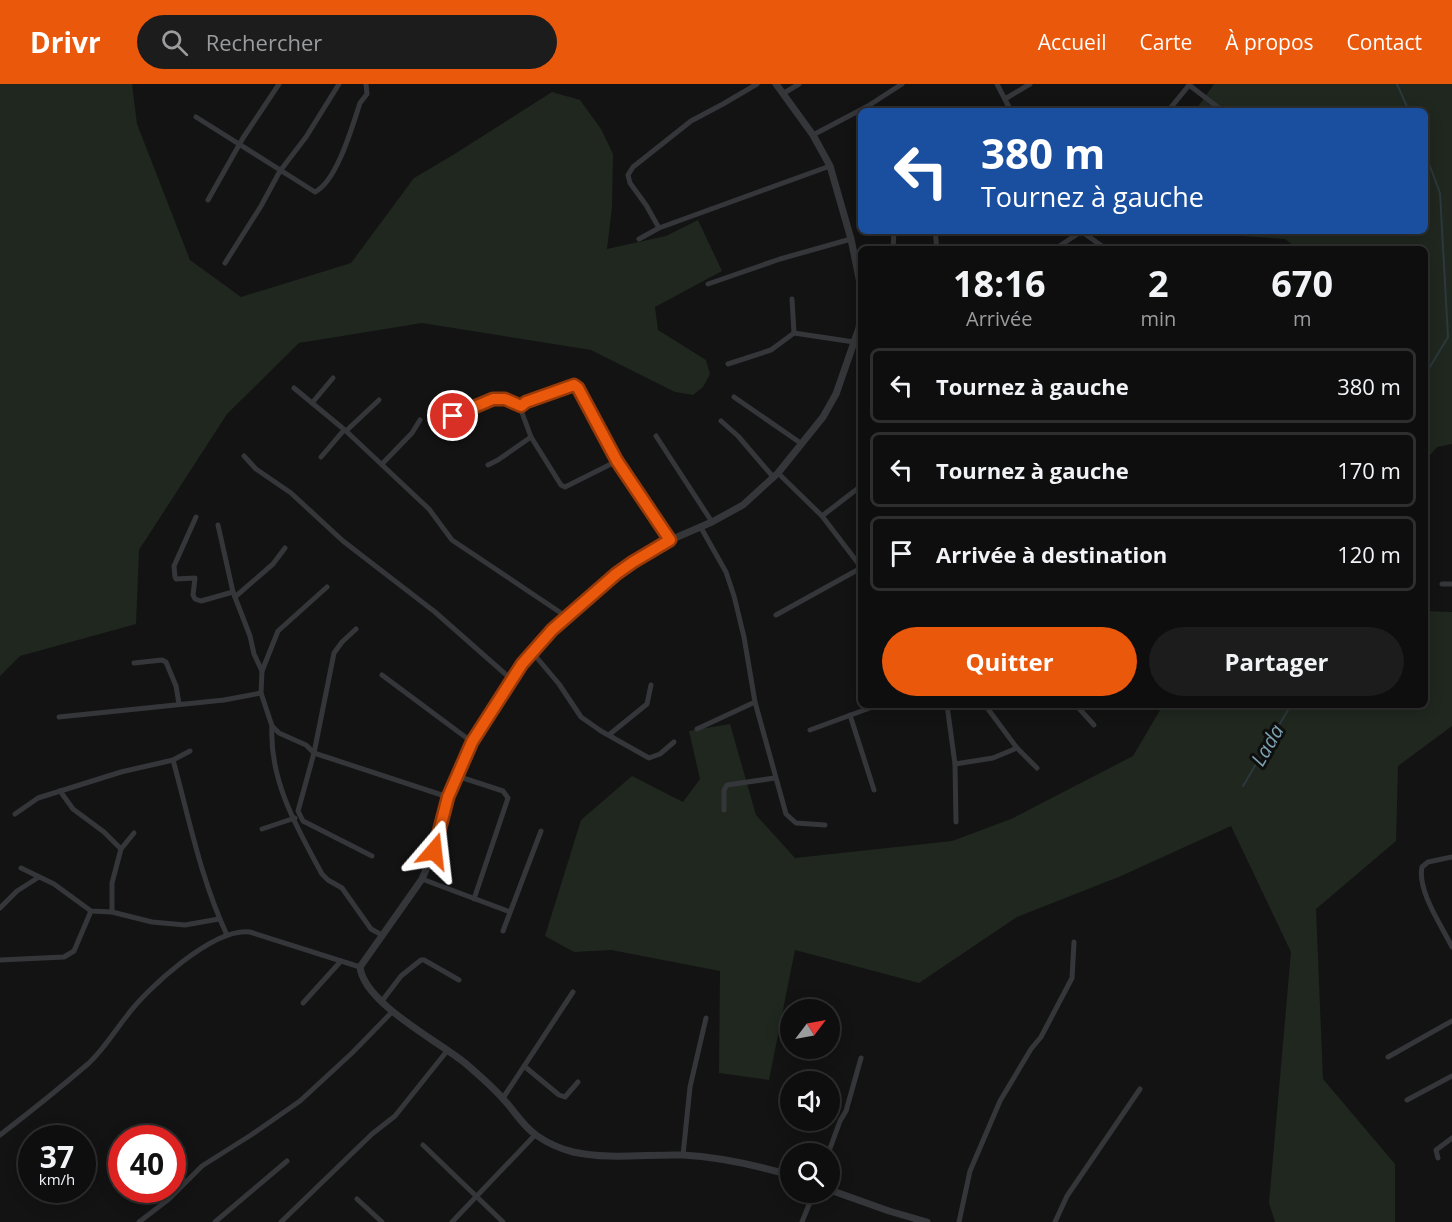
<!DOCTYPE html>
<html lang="fr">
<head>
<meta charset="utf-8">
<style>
	:root { --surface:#0e0e0f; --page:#1c1c1d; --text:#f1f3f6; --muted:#9b9c9e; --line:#2e2e2f; --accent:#ea580c }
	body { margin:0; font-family:"Open Sans",sans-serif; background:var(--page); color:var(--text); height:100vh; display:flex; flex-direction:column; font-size:22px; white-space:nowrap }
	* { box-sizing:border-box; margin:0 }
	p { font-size:20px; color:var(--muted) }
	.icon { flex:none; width:33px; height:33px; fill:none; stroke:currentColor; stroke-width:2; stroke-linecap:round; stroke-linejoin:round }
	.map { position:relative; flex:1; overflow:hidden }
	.drawer { position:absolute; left:858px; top:162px; width:570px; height:462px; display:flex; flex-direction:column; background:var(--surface); border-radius:9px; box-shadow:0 3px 15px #0003,0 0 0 2px var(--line) }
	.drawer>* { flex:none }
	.banner { position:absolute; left:858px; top:24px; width:570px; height:126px; border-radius:9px; box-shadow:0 3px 15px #0003,0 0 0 2px var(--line); background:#1a4fa0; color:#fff; overflow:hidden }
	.needle { width:39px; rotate:58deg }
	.fabs { position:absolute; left:780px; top:915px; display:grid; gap:12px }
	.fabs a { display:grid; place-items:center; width:60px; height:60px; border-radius:50%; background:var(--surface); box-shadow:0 3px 15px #0003,0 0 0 2px var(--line); font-size:30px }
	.speed { position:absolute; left:18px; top:1041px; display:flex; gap:12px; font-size:30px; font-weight:700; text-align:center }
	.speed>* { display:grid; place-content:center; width:78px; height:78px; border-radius:50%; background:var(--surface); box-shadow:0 3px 15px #0003,0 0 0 2px var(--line); line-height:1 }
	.speed small { font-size:15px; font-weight:400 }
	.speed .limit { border:9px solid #d22; background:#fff; color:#111 }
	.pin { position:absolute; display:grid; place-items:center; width:51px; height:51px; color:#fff; margin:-26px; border:3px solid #fff; border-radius:50%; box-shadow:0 2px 6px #0007 }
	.me { position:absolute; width:66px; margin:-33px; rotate:17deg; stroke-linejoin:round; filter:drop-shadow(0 0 4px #0008) }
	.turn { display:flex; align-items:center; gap:21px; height:126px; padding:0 24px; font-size:27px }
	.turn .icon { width:78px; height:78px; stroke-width:2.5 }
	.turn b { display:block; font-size:42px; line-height:51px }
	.eta { display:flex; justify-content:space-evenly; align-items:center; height:102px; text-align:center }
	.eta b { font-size:36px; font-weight:700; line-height:42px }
	.primary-button { display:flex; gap:12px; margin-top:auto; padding:12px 24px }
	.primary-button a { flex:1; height:69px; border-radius:36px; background:var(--accent); color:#fff; font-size:24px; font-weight:700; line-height:69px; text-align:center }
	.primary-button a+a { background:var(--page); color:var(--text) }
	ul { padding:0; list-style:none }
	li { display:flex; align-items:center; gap:18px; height:75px; margin:0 12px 9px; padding:0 12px; border:3px solid var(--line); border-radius:9px }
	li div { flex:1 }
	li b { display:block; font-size:22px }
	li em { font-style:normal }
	header { display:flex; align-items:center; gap:36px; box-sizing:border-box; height:84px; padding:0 30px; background:var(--accent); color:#fff }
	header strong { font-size:28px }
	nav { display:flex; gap:33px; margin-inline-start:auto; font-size:21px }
	.search { width:420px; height:54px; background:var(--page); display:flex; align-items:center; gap:15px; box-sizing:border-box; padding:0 21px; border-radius:33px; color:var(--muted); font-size:22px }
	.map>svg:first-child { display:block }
	.green { fill:#1f271f }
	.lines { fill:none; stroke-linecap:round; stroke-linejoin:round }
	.stream { stroke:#2c383c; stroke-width:2 }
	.minor { stroke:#343639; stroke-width:5 }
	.tertiary { stroke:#343639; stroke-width:7 }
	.route-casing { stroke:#983908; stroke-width:15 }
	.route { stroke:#ea580c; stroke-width:10 }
	.labels { text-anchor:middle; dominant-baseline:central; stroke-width:6; stroke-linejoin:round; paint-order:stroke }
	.water-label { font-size:20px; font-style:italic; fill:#7ca1ae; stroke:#0e0e0f }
</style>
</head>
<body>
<header>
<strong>Drivr</strong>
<div class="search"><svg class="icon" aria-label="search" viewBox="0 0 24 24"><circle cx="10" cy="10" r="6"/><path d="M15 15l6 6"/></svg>Rechercher</div>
<nav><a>Accueil</a><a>Carte</a><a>À propos</a><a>Contact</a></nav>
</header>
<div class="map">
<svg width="1452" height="1138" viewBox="0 0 1452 1138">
	<rect width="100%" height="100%" fill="#131314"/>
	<g class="green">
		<polygon points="0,0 132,0 137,40 190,176 241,213 351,179 414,94 453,71 552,8 580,16 601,45 613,70 612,123 607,165 666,152 698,136 722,187 655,223 658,246 706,276 710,290 703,303 693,311 675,308 591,266 422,239 299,259 227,330 139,466 136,540 20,572 0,592"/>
		<polygon points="1214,0 1452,0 1452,360 1437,363 1425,377 1425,165 1298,165 1285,155 1211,150 1210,147 1425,147 1425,27 1195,27"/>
		<polygon points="1425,527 1452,528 1452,642 1398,682 1396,757 1316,825 1323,995 1395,1080 1395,1138 1275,1138 1269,1119 1291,868 1231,742 1121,792 1017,833 919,899 795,866 769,996 719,989 720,887 611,866 574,868 545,852 581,736 632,692 683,718 700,695 689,647 730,640 756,731 795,774 952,757 1011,735 1133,672 1163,621 1425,621"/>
	</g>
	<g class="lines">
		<g class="stream">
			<polyline points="1397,0 1409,27"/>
			<polyline points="1425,69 1440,109 1448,253 1425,291"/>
			<polyline points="1243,702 1291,621"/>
		</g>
		<g class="minor">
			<polyline points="997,0 1011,27"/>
			<polyline points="1189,1 1223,27"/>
			<polyline points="784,9 799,0"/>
			<polyline points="1005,15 1030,0"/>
			<polyline points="1168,27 1190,0"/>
			<path d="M 196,33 L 315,108 C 337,97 352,43 360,19 L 367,10 L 366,0"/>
			<polyline points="813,51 868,22 902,0"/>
			<polyline points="208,116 243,54 279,0"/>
			<polyline points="659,144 646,121 630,99 628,91 633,83 691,37 723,20 757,0"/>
			<polyline points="935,147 937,165"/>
			<polyline points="1081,147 1106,165"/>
			<polyline points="639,155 659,144 830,82"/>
			<polyline points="893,165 894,147"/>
			<polyline points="1055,165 1076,151 1080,147"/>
			<polyline points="225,179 261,122 280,87 306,53 339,0"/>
			<polyline points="708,200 780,175 851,155"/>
			<polyline points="792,215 794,249"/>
			<polyline points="728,280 771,266 794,249 854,258"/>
			<polyline points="294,304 346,347 429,425 452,456 567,533"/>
			<polyline points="734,313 802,360"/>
			<polyline points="312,319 333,294"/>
			<polyline points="521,322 526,318 569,302 574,301 578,304 617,377 670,456"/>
			<polyline points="521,322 521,326 531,353 561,401 565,403 617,377"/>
			<polyline points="454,332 493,315 505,315 521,322"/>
			<polyline points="721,337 738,352 774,394"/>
			<polyline points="346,347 379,316"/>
			<polyline points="656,352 712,438"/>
			<polyline points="244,372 256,385 291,409 343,457 435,528 511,595"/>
			<polyline points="321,373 344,346"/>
			<polyline points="382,380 412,349 420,336"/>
			<polyline points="488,381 498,376 531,353"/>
			<polyline points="778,389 822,432 861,483"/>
			<polyline points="822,432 861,402"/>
			<polyline points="196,433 174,482 175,493 176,495 195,494 193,511 195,515 201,517 233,508"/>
			<polyline points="218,441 233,508 250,552 254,570 262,587"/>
			<polyline points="700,442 726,488 734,512 744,553 755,618 786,730 796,739 825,741"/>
			<polyline points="1442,500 1452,500"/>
			<polyline points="327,503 278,547 262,587 261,609 272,642 279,649 306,661 314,669 448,713"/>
			<polyline points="235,513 273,480 285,464"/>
			<polyline points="776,531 861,484"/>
			<polyline points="356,545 342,558 334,569 314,669 298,727 303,737 372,772"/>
			<polyline points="532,568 559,600 581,633 601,647 649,674 660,670 674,658"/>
			<polyline points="134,579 162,576 166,578 176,602 179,620"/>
			<polyline points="382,591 472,658"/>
			<polyline points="947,621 955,680 956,738"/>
			<polyline points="985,621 1017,664 1037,684"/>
			<polyline points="1076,621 1094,641"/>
			<polyline points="850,631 874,706"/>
			<polyline points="59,633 224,616 261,609"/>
			<path d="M 272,642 C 269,696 297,744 322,790 L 328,796 L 342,804 L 371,845 L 382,851"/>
			<polyline points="697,645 755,618"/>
			<polyline points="810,646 878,621"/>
			<polyline points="610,650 647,620 651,601"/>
			<path d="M 173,676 C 189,734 201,796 227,851"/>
			<polyline points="955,680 993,674 1017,664"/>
			<polyline points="457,692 503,707 508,714 474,815"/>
			<polyline points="60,707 73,725 104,748 121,765"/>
			<polyline points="724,726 724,706 727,701 775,694"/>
			<polyline points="15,730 38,714 121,688 173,676 190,667"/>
			<polyline points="262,745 295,734"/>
			<path d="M 1452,773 L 1428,778 L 1422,783 C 1417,807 1442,842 1452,863"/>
			<polyline points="21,784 54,800 91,827 112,828 152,838 185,841 219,835"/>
			<polyline points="422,795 510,828"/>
			<polyline points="0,824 17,807 39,793"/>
			<polyline points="112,828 112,799 121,765 134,749"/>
			<polyline points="503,847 541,747"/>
			<polyline points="0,876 64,873 74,867 91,827"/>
			<polyline points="382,917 401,892 421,876 424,876 459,896"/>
			<polyline points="303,919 341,877"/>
			<polyline points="1388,973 1452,937"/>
			<polyline points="524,982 559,1011 565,1013 578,998"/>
			<polyline points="503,1014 573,908"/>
			<polyline points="1407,1016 1452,992"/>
			<path d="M 0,1051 C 30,1028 60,1004 89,979 C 104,965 114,948 126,933 C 147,904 214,843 250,848 L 360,883"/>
			<polyline points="423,1061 503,1138"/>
			<polyline points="828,1070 840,1037 846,1027 861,974"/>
			<polyline points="683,1071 690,1003 706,934"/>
			<polyline points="1438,1074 1436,1066 1452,1054"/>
			<polyline points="357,1115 382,1138"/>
			<polyline points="139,1138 169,1115 202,1082 251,1051 300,1017 352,969 393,927"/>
			<polyline points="215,1138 287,1077"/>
			<polyline points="281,1138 372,1050 395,1032 447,967"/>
			<polyline points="452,1138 535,1051"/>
			<polyline points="802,1138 814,1108"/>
			<polyline points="959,1138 970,1087 1000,1017 1031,965 1041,953 1072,894 1074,858"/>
			<polyline points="1055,1138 1067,1112 1140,1005"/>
		</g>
		<g class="tertiary">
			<polyline points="776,0 813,51 830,82 851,155 861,204"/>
			<path d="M 790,1091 C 755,1081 720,1073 683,1071 C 647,1070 609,1076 573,1068 C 561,1065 546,1058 536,1051 C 524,1043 515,1028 505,1017 C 494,1004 479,991 465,979 C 438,957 364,919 360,883 L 422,795 L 434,767 L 448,713 L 472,658 L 522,580 L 552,546 L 633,478 L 661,460 L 712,438 L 743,421 L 778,389 L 823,333 L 836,310 L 859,244 L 861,226"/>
			<polyline points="830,1106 889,1127 927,1138"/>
		</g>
	</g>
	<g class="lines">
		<g class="route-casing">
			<polyline id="route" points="434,767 448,713 472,658 522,580 552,546 616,490 633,478 670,456 617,377 578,304 574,301 526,318 521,322 505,315 493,315 453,332"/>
		</g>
		<use href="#route" class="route"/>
	</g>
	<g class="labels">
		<g class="water-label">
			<text transform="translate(1267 661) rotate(-60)">Lada</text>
		</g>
	</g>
</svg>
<div class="fabs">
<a><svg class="needle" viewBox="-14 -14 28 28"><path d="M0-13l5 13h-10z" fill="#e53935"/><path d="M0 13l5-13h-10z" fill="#9b9c9e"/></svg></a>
<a><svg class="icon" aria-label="sound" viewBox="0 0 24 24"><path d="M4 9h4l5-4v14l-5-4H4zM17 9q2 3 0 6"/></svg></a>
<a><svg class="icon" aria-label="search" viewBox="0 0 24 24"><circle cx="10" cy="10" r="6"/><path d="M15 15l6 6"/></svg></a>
</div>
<div class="speed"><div>37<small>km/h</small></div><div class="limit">40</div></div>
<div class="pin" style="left:453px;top:332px;background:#d93025"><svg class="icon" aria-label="arrive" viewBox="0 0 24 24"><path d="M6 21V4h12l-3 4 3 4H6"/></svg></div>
<svg class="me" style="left:434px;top:767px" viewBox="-20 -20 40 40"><path d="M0-17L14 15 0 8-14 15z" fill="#ea580c" stroke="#fff" stroke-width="4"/></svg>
<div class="banner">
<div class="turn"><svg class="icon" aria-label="left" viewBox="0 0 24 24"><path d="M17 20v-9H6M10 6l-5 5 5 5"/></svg><div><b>380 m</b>Tournez à gauche</div></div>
</div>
<section class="drawer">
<div class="eta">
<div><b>18:16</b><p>Arrivée</p></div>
<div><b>2</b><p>min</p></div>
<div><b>670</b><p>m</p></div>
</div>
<ul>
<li><svg class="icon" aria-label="left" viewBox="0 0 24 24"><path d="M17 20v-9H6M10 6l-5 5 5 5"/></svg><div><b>Tournez à gauche</b></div><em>380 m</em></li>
<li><svg class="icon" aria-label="left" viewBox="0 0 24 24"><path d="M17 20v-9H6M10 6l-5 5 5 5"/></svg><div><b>Tournez à gauche</b></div><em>170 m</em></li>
<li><svg class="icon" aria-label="arrive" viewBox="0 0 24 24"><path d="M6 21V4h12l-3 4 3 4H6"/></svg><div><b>Arrivée à destination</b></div><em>120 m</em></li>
</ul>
<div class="primary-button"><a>Quitter</a><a>Partager</a></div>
</section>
</div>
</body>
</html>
